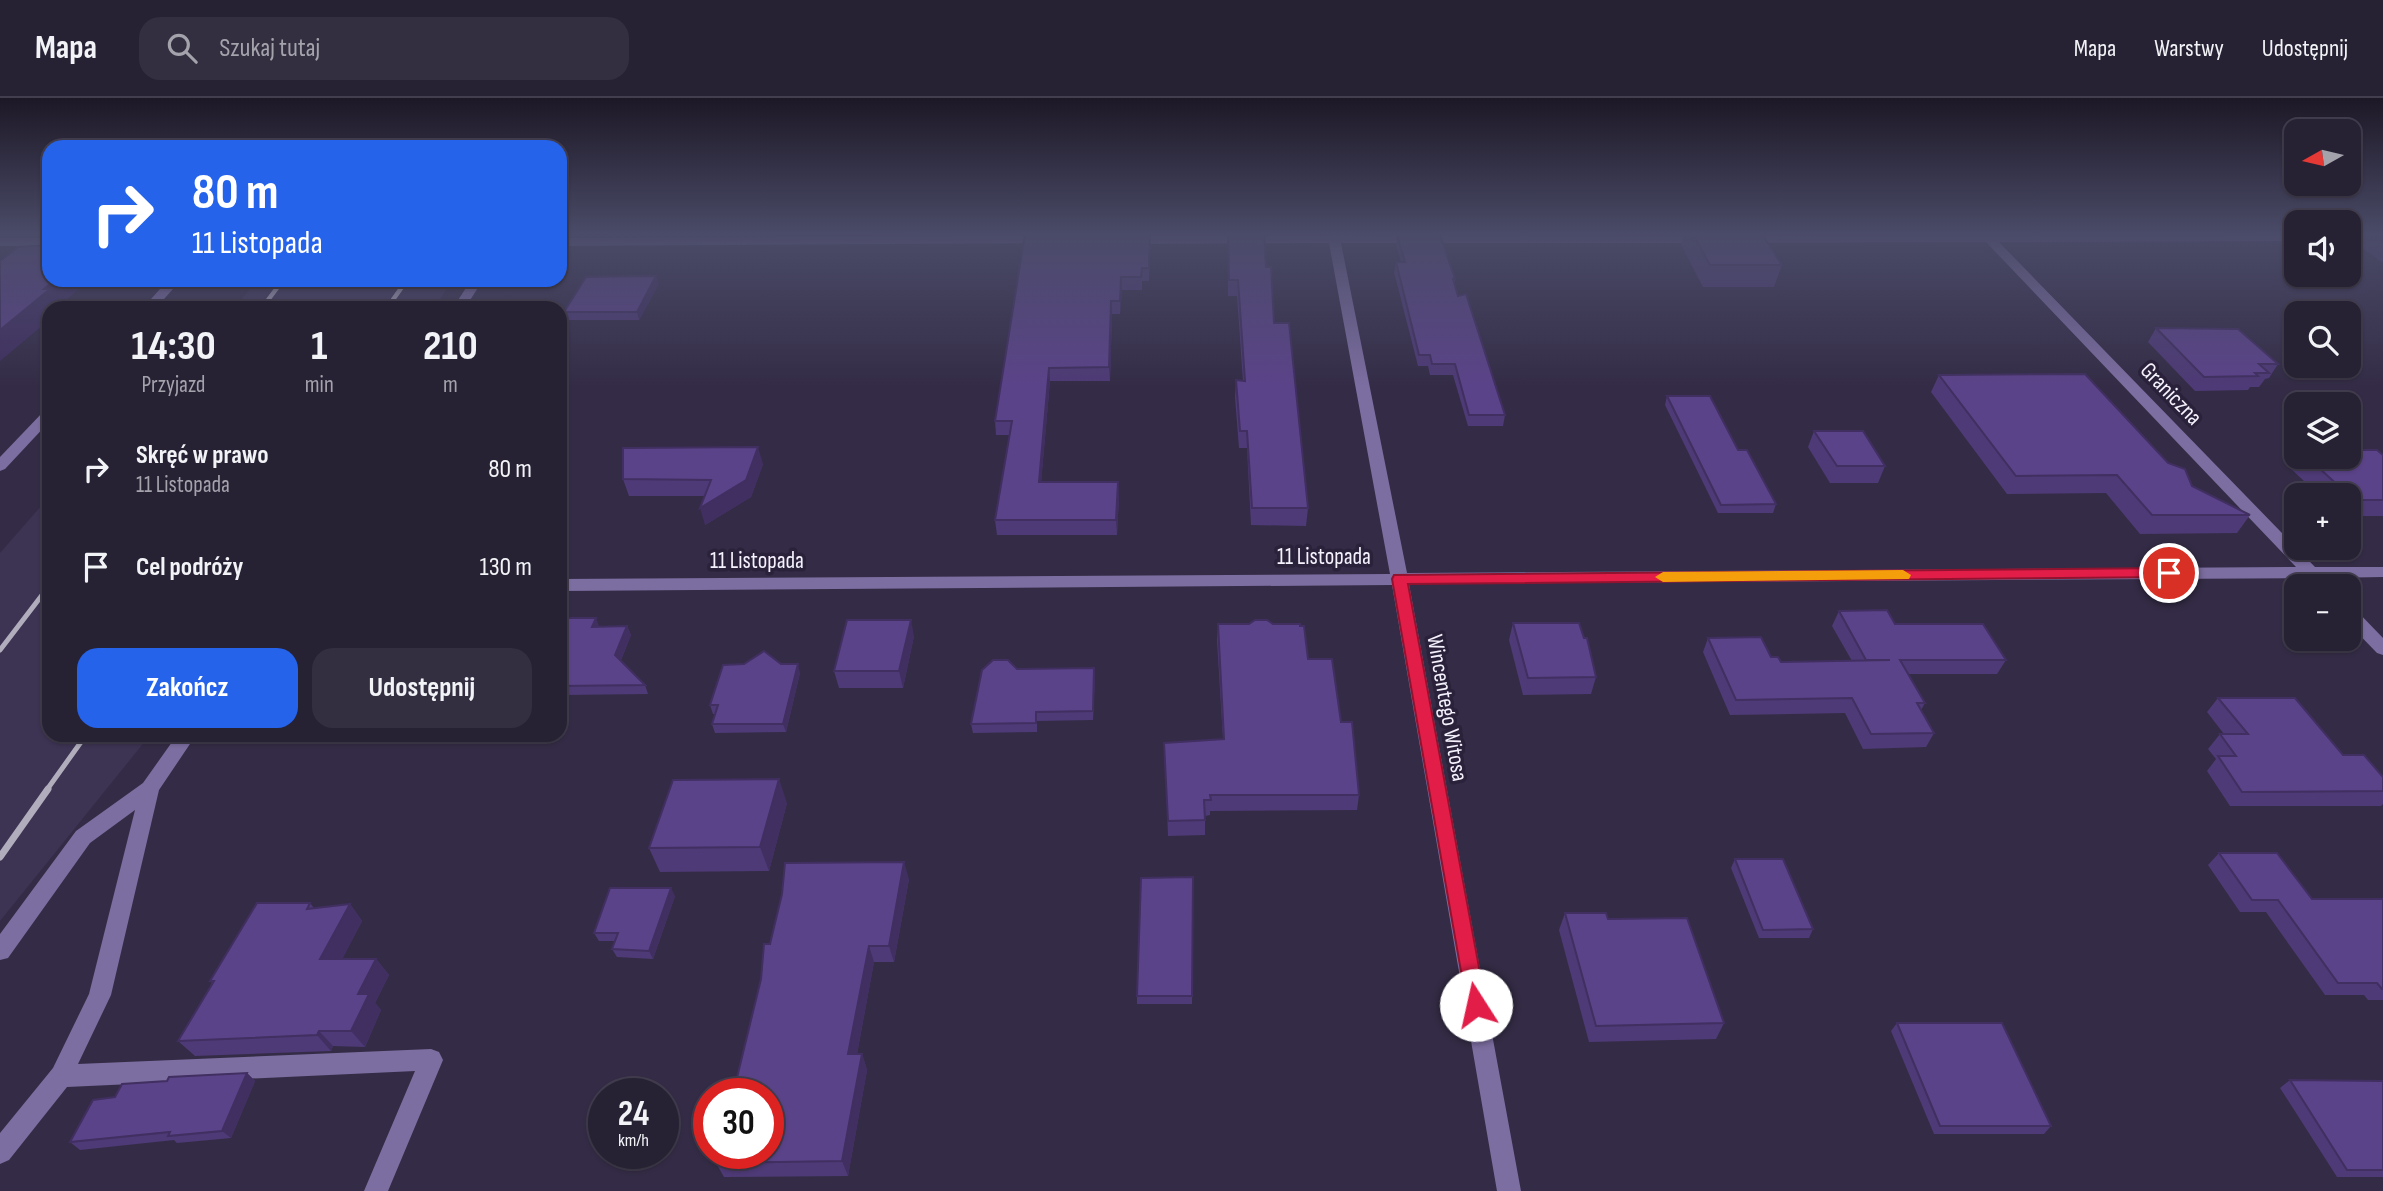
<!DOCTYPE html>
<html lang="pl">
<head>
<meta charset="utf-8">
<style>
	:root { --surface:#272134; --page:#332e40; --text:#f1f3f6; --muted:#a4a3ac; --line:#433e4f; --accent:#2563eb }
	body { margin:0; font-family:"Sofia Sans Condensed",sans-serif; background:var(--page); color:var(--text); height:100vh; display:flex; flex-direction:column; font-size:26px; white-space:nowrap }
	* { box-sizing:border-box; margin:0 }
	p { font-size:23px; color:var(--muted) }
	.icon { flex:none; width:38px; height:38px; fill:none; stroke:currentColor; stroke-width:2; stroke-linecap:round; stroke-linejoin:round }
	.map { position:relative; flex:1; overflow:hidden }
	.drawer { position:absolute; left:42px; top:203px; width:525px; height:441px; display:flex; flex-direction:column; background:var(--surface); border-radius:21px; box-shadow:0 2px 5px #0004,0 0 0 2px var(--line) }
	.drawer>* { flex:none }
	.guide { position:absolute; left:42px; top:42px; width:525px; height:147px; border-radius:21px; box-shadow:0 2px 5px #0004,0 0 0 2px var(--line); background:#2563eb; color:#fff; overflow:hidden }
	.needle { width:46px; rotate:262deg }
	.tools { position:absolute; left:2284px; top:21px; display:grid; gap:14px }
	.tools a { display:grid; place-items:center; width:77px; height:77px; border-radius:14px; background:var(--surface); box-shadow:0 2px 5px #0004,0 0 0 2px var(--line); font-size:35px }
	.speed { position:absolute; left:588px; top:980px; display:flex; gap:14px; font-size:35px; font-weight:700; text-align:center }
	.speed>* { display:grid; place-content:center; width:91px; height:91px; border-radius:50%; background:var(--surface); box-shadow:0 2px 5px #0004,0 0 0 2px var(--line); line-height:1 }
	.speed small { font-size:18px; font-weight:400 }
	.speed .limit { border:10px solid #d22; background:#fff; color:#111 }
	.pin { position:absolute; display:grid; place-items:center; width:60px; height:60px; color:#fff; margin:-30px; border:4px solid #fff; border-radius:50%; box-shadow:0 2px 7px #0007 }
	.me { position:absolute; width:77px; margin:-38px; rotate:350deg; stroke-linejoin:round; filter:drop-shadow(0 0 5px #0008) }
	.turn { display:flex; align-items:center; gap:24px; height:147px; padding:0 35px; font-size:32px }
	.turn .icon { width:91px; height:91px; stroke-width:2.5 }
	.turn b { display:block; font-size:49px; line-height:60px }
	.eta { display:flex; justify-content:space-evenly; align-items:center; height:119px; text-align:center }
	.eta b { font-size:42px; font-weight:700; line-height:49px }
	.cta { display:flex; gap:14px; margin-top:auto; padding:14px 35px }
	.cta a { flex:1; height:80px; border-radius:21px; background:var(--accent); color:#fff; font-size:28px; font-weight:700; line-height:80px; text-align:center }
	.cta a+a { background:var(--page); color:var(--text) }
	ul { padding:0; list-style:none }
	li { display:flex; align-items:center; gap:21px; height:98px; padding:0 35px }
	li div { flex:1 }
	li b { display:block; font-size:26px }
	li em { font-style:normal }
	header { display:flex; align-items:center; gap:42px; box-sizing:border-box; height:98px; padding:0 35px; background:var(--surface); border-bottom:2px solid var(--line) }
	header strong { font-size:33px }
	nav { display:flex; gap:38px; margin-inline-start:auto; font-size:24px }
	.search { width:490px; height:63px; background:var(--page); display:flex; align-items:center; gap:18px; box-sizing:border-box; padding:0 24px; border-radius:21px; color:var(--muted); font-size:26px }
	.map>svg:first-child { display:block }
	.built { fill:#3d3353 }
	.lines { fill:none; stroke-linecap:round; stroke-linejoin:round }
	.minor { fill:#7d6ea1; fill-rule:evenodd }
	.rail-far2 { stroke:#b1adbd; stroke-width:4.5 }
	.rail-far1 { stroke:#b1adbd; stroke-width:5 }
	.rail { stroke:#b1adbd; stroke-width:7 }
	.wall { fill:#4e3a76 }
	.shaded-wall { fill:#402f60 }
	.building { fill:#5b4389; stroke:#402f60; stroke-width:2 }
	.route { fill:#e11d48; stroke:#92132f; stroke-width:2 }
	.slow { fill:#f59e0b }
	.labels { text-anchor:middle; dominant-baseline:central; stroke-width:7; stroke-linejoin:round; paint-order:stroke }
	.street-label { font-size:23px; fill:#f5f2fd; stroke:#2a223b }
</style>
</head>
<body>
<header>
<strong>Mapa</strong>
<div class="search"><svg class="icon" aria-label="search" viewBox="0 0 24 24"><circle cx="10" cy="10" r="6"/><path d="M15 15l6 6"/></svg>Szukaj tutaj</div>
<nav><a>Mapa</a><a>Warstwy</a><a>Udostępnij</a></nav>
</header>
<div class="map">
<svg width="2383" height="1093" viewBox="0 0 2383 1093">
	<rect width="100%" height="100%" fill="#342c46"/>
	<g class="built">
		<polygon points="259,182 452,182 435,210 233,210"/>
		<polygon points="49,399 49,637 150,637 0,823 0,455"/>
	</g>
	<g class="lines">
		<g class="minor">
			<polygon points="1327,136 1705,137 1711,141 1705,145 1341,145 1407,475 2296,469 1986,144 1743,145 1737,141 1743,137 2296,136 2296,143 1999,144 2315,469 2383,469 2383,479 2326,480 2332,488 2315,488 2307,480 1409,486 1521,1093 1497,1093 1392,487 560,493 560,481 1390,476 1329,145 1127,146 1121,142 1127,138 1327,138"/>
			<rect x="2348" y="136" width="35" height="7"/>
			<polygon points="1047,138 1053,142 1051,145 560,148 560,140"/>
			<rect x="0" y="140" width="49" height="8"/>
			<polygon points="168,182 181,182 156,210 143,210"/>
			<polygon points="471,182 483,182 465,210 453,210"/>
			<polygon points="49,312 49,324 5,371 0,373 0,359 44,313"/>
			<polygon points="2348,508 2354,510 2383,540 2383,557 2377,555 2348,525"/>
			<polygon points="177,637 196,637 159,692 111,897 78,966 431,951 439,954 443,962 388,1093 364,1093 415,973 67,989 9,1062 0,1066 0,1035 53,970 89,896 135,712 90,745 8,860 0,862 0,836 76,733 143,685"/>
		</g>
		<g class="rail-far2">
			<polyline points="262,210 283,182"/>
			<polyline points="387,210 407,182"/>
		</g>
		<g class="rail-far1">
			<polyline points="0,552 49,488"/>
			<polyline points="46,693 86,637"/>
		</g>
		<polyline class="rail" points="0,759 48,691"/>
	</g>
	<g class="wall">
		<polygon points="1029,136 1151,136 1149,183 1142,183 1142,192 1122,192 1120,216 1112,216 1110,283 1050,283 1041,384 1119,398 1117,437 997,437 995,422 1010,337 996,337 995,323"/>
		<polygon points="1228,136 1266,169 1274,225 1308,410 1306,428 1251,427 1247,350 1239,350 1235,299 1236,282 1243,283 1237,198 1228,198"/>
		<polygon points="1684,136 1762,136 1782,167 1774,189 1703,189 1681,147"/>
		<polygon points="2363,136 2383,136 2383,165 2357,146"/>
		<polygon points="1397,137 1455,181 1455,186 1458,198 1505,317 1503,328 1468,328 1453,277 1430,277 1428,268 1418,268 1394,174 1396,164 1401,164 1396,147"/>
		<polygon points="659,186 639,222 567,222 564,214"/>
		<polygon points="2156,230 2278,266 2269,280 2265,281 2259,289 2250,289 2248,292 2195,293 2148,244"/>
		<polygon points="1939,277 2168,365 2192,388 2250,417 2237,435 2140,436 2106,395 2007,396 1931,294"/>
		<polygon points="1667,298 1738,352 1776,406 1773,415 1718,415 1665,307"/>
		<polygon points="1814,333 1885,368 1878,385 1830,385 1808,349"/>
		<polygon points="2383,357 2383,418 2348,418 2348,397 2319,397 2289,369 2296,358 2348,359"/>
		<polygon points="763,366 751,399 705,427 704,398 629,398 623,381"/>
		<polygon points="1839,513 1895,526 2006,562 1997,576 1908,576 1925,605 1921,612 1934,635 1926,649 1863,651 1845,615 1730,617 1703,554 1708,540 1771,559 1781,564 1852,563 1832,528"/>
		<polygon points="560,520 599,529 627,528 631,537 621,562 645,587 648,596 564,597 560,590"/>
		<polygon points="1513,525 1596,579 1591,596 1523,597 1509,542"/>
		<polygon points="1218,526 1308,561 1341,624 1359,697 1357,712 1210,713 1210,717 1205,718 1205,737 1168,738 1165,660 1223,641 1217,542"/>
		<polygon points="914,538 903,590 839,590 834,573"/>
		<polygon points="781,566 800,575 786,634 715,635 712,626 715,616 713,616 710,607"/>
		<polygon points="1017,571 1095,578 1093,622 1037,623 1037,634 973,635 971,626"/>
		<polygon points="2218,600 2343,657 2383,679 2383,706 2381,708 2230,708 2207,673 2216,661 2208,651 2220,636 2224,636 2207,614"/>
		<polygon points="787,705 769,773 660,774 649,750"/>
		<polygon points="2219,755 2312,801 2383,801 2383,902 2368,902 2364,897 2325,897 2266,814 2240,814 2208,767"/>
		<polygon points="1735,761 1813,831 1809,840 1759,840 1731,770"/>
		<polygon points="1193,779 1192,906 1137,906 1137,898"/>
		<polygon points="909,781 894,864 874,864 857,956 862,956 867,972 848,1078 724,1079 716,1065 782,796"/>
		<polygon points="675,798 653,861 617,859 612,851 615,843 599,843 594,835"/>
		<polygon points="310,805 314,810 350,806 362,823 342,861 376,861 389,877 375,905 381,912 365,949 333,948 331,953 195,958 178,943 212,885 210,883"/>
		<polygon points="1565,815 1608,821 1724,925 1716,941 1589,944 1559,832"/>
		<polygon points="1897,925 2051,1028 2044,1036 1934,1036 1891,933"/>
		<polygon points="247,975 255,983 231,1040 177,1045 174,1042 80,1052 70,1044 115,999"/>
		<polygon points="2290,982 2383,984 2383,1079 2337,1079 2280,990"/>
	</g>
	<g class="shaded-wall">
		<polygon points="656,178 659,186 639,222 637,214"/>
		<polygon points="1121,179 1122,192 1120,216 1120,203"/>
		<polygon points="55,182 90,182 60,207 62,210 49,210 49,222 0,263 0,232"/>
		<polygon points="1111,203 1112,216 1110,283 1109,269"/>
		<polygon points="1049,270 1050,283 1040,398 1039,384"/>
		<polygon points="758,349 763,366 751,399 705,427 700,410"/>
		<polygon points="1118,384 1119,398 1117,437 1116,422"/>
		<polygon points="596,520 599,528 592,529"/>
		<polygon points="911,522 914,538 903,590 899,573"/>
		<polygon points="627,528 631,537 619,566 615,557"/>
		<polygon points="798,566 800,575 786,634 783,626"/>
		<polygon points="1094,570 1095,578 1093,622 1093,613"/>
		<polygon points="779,681 787,705 769,773 760,749"/>
		<polygon points="904,764 909,781 894,864 889,848"/>
		<polygon points="671,790 675,798 653,861 649,853"/>
		<polygon points="350,806 362,823 334,877 320,861"/>
		<polygon points="869,848 874,864 854,972 848,956"/>
		<polygon points="376,861 389,877 375,905 381,912 365,949 351,933 358,896"/>
		<polygon points="319,933 333,948 331,953 317,937"/>
		<polygon points="862,956 867,972 848,1078 842,1063"/>
		<polygon points="247,975 255,983 231,1040 222,1033"/>
	</g>
	<g class="building">
		<polygon points="1025,136 1150,136 1149,170 1142,170 1141,179 1121,179 1120,203 1111,203 1109,269 1049,270 1039,384 1118,384 1116,422 995,422 1012,323 995,323"/>
		<polygon points="1228,136 1264,136 1266,169 1271,169 1274,225 1289,225 1308,410 1252,410 1247,333 1240,333 1236,282 1245,283 1238,182 1229,182"/>
		<polygon points="1693,136 1762,136 1782,167 1710,167"/>
		<polygon points="2373,136 2383,136 2383,143"/>
		<polygon points="1397,137 1440,137 1455,181 1453,181 1458,198 1466,196 1505,317 1469,317 1455,266 1432,266 1430,257 1419,257 1396,164 1405,164"/>
		<polygon points="49,147 49,182 55,182 44,191 50,191 0,232 0,163 18,149"/>
		<polygon points="656,178 637,214 564,214 586,179"/>
		<polygon points="2156,230 2238,231 2278,266 2259,266 2269,275 2255,275 2258,278 2204,279"/>
		<polygon points="2085,276 2168,365 2185,371 2192,388 2250,417 2152,417 2117,377 2016,378 1939,277"/>
		<polygon points="1667,298 1710,298 1738,352 1747,352 1776,406 1721,407"/>
		<polygon points="1814,333 1863,333 1885,368 1837,368"/>
		<polygon points="758,349 746,382 700,410 711,382 623,381 623,350"/>
		<polygon points="2348,352 2377,352 2383,357 2383,402 2354,402 2307,359 2348,359"/>
		<polygon points="1887,512 1895,526 1983,526 2006,562 1900,562 1925,605 1917,605 1934,635 1871,636 1852,600 1736,602 1708,540 1761,539 1771,559 1778,559 1781,564 1890,562 1866,562 1839,513"/>
		<polygon points="560,520 596,520 592,529 627,528 615,557 645,587 560,588 563,582 560,582"/>
		<polygon points="847,522 911,522 899,573 834,573"/>
		<polygon points="1255,522 1267,522 1273,526 1300,526 1300,528 1304,528 1308,561 1332,561 1341,624 1352,624 1359,697 1210,697 1211,702 1204,702 1205,722 1168,723 1164,645 1224,641 1218,526 1249,526"/>
		<polygon points="1513,525 1579,525 1584,540 1587,540 1596,579 1528,580"/>
		<polygon points="764,553 781,566 798,566 783,626 712,626 718,607 710,607 723,567 744,566"/>
		<polygon points="993,562 1008,562 1017,571 1094,570 1093,613 1036,614 1036,625 971,626 982,572"/>
		<polygon points="2218,600 2295,600 2343,657 2364,657 2383,679 2383,693 2242,694 2218,658 2236,658 2220,636 2248,636"/>
		<polygon points="779,681 760,749 649,750 673,682"/>
		<polygon points="2219,755 2277,755 2312,801 2383,801 2383,891 2382,891 2377,885 2338,885 2278,802 2252,802"/>
		<polygon points="1735,761 1783,761 1813,831 1763,832"/>
		<polygon points="904,764 889,848 869,848 848,956 862,956 842,1063 716,1065 718,1055 768,1055 768,996 733,996 761,881 764,846 770,846 782,796 785,765"/>
		<polygon points="1193,779 1192,898 1137,898 1141,780"/>
		<polygon points="610,790 671,790 649,853 612,851 618,835 594,835"/>
		<polygon points="257,805 310,805 307,811 350,806 320,861 376,861 358,896 369,896 351,933 319,933 317,937 178,943 214,883 210,883"/>
		<polygon points="1565,815 1606,815 1608,821 1687,820 1724,925 1596,928"/>
		<polygon points="1897,925 2002,925 2051,1028 1940,1028"/>
		<polygon points="247,975 222,1033 168,1038 170,1034 70,1044 93,1002 115,999 122,986 167,983 169,979"/>
		<polygon points="2290,982 2383,983 2383,1072 2347,1072"/>
	</g>
	<linearGradient id="sky" x2="0" y2="1"><stop stop-color="#1d1826"/><stop offset="0.47" stop-color="#4a4b68"/><stop offset="1" stop-color="#4a4b68" stop-opacity="0"/></linearGradient>
	<rect width="2383" height="289" fill="url(#sky)"/>
	<polygon class="route" points="2169,470 2176,475 2174,479 1408,486 1486,907 1483,913 1476,916 1468,913 1392,481 1394,477"/>
	<polygon class="slow" points="1903,472 1911,477 1909,481 1663,484 1655,479 1663,474"/>
	<g class="labels">
		<g class="street-label">
			<text transform="translate(2171 296) rotate(46)">Graniczna</text>
			<text x="1324" y="459">11 Listopada</text>
			<text x="757" y="463">11 Listopada</text>
			<text transform="translate(1447 610) rotate(80)">Wincentego Witosa</text>
		</g>
	</g>
</svg>
<div class="tools">
<a><svg class="needle" viewBox="-14 -14 28 28"><path d="M0-13l5 13h-10z" fill="#e53935"/><path d="M0 13l5-13h-10z" fill="#a4a3ac"/></svg></a>
<a><svg class="icon" aria-label="sound" viewBox="0 0 24 24"><path d="M4 9h4l5-4v14l-5-4H4zM17 9q2 3 0 6"/></svg></a>
<a><svg class="icon" aria-label="search" viewBox="0 0 24 24"><circle cx="10" cy="10" r="6"/><path d="M15 15l6 6"/></svg></a>
<a><svg class="icon" aria-label="layers" viewBox="0 0 24 24"><path d="M12 4l9 5-9 5-9-5zM3 14l9 5 9-5"/></svg></a>
<a>+</a>
<a>−</a>
</div>
<div class="speed"><div>24<small>km/h</small></div><div class="limit">30</div></div>
<div class="pin" style="left:2169px;top:475px;background:#d93025"><svg class="icon" aria-label="arrive" viewBox="0 0 24 24"><path d="M6 21V4h12l-3 4 3 4H6"/></svg></div>
<svg class="me" style="left:1476px;top:907px" viewBox="-20 -20 40 40"><circle r="19" fill="#fff"/><path d="M0-13L10 11 0 6-10 11z" fill="#e11d48"/></svg>
<div class="guide">
<div class="turn"><svg class="icon" aria-label="right" viewBox="0 0 24 24"><path d="M7 20v-9h11M14 6l5 5-5 5"/></svg><div><b>80 m</b>11 Listopada</div></div>
</div>
<section class="drawer">
<div class="eta">
<div><b>14:30</b><p>Przyjazd</p></div>
<div><b>1</b><p>min</p></div>
<div><b>210</b><p>m</p></div>
</div>
<ul>
<li><svg class="icon" aria-label="right" viewBox="0 0 24 24"><path d="M7 20v-9h11M14 6l5 5-5 5"/></svg><div><b>Skręć w prawo</b><p>11 Listopada</p></div><em>80 m</em></li>
<li><svg class="icon" aria-label="arrive" viewBox="0 0 24 24"><path d="M6 21V4h12l-3 4 3 4H6"/></svg><div><b>Cel podróży</b></div><em>130 m</em></li>
</ul>
<div class="cta"><a>Zakończ</a><a>Udostępnij</a></div>
</section>
</div>
</body>
</html>
